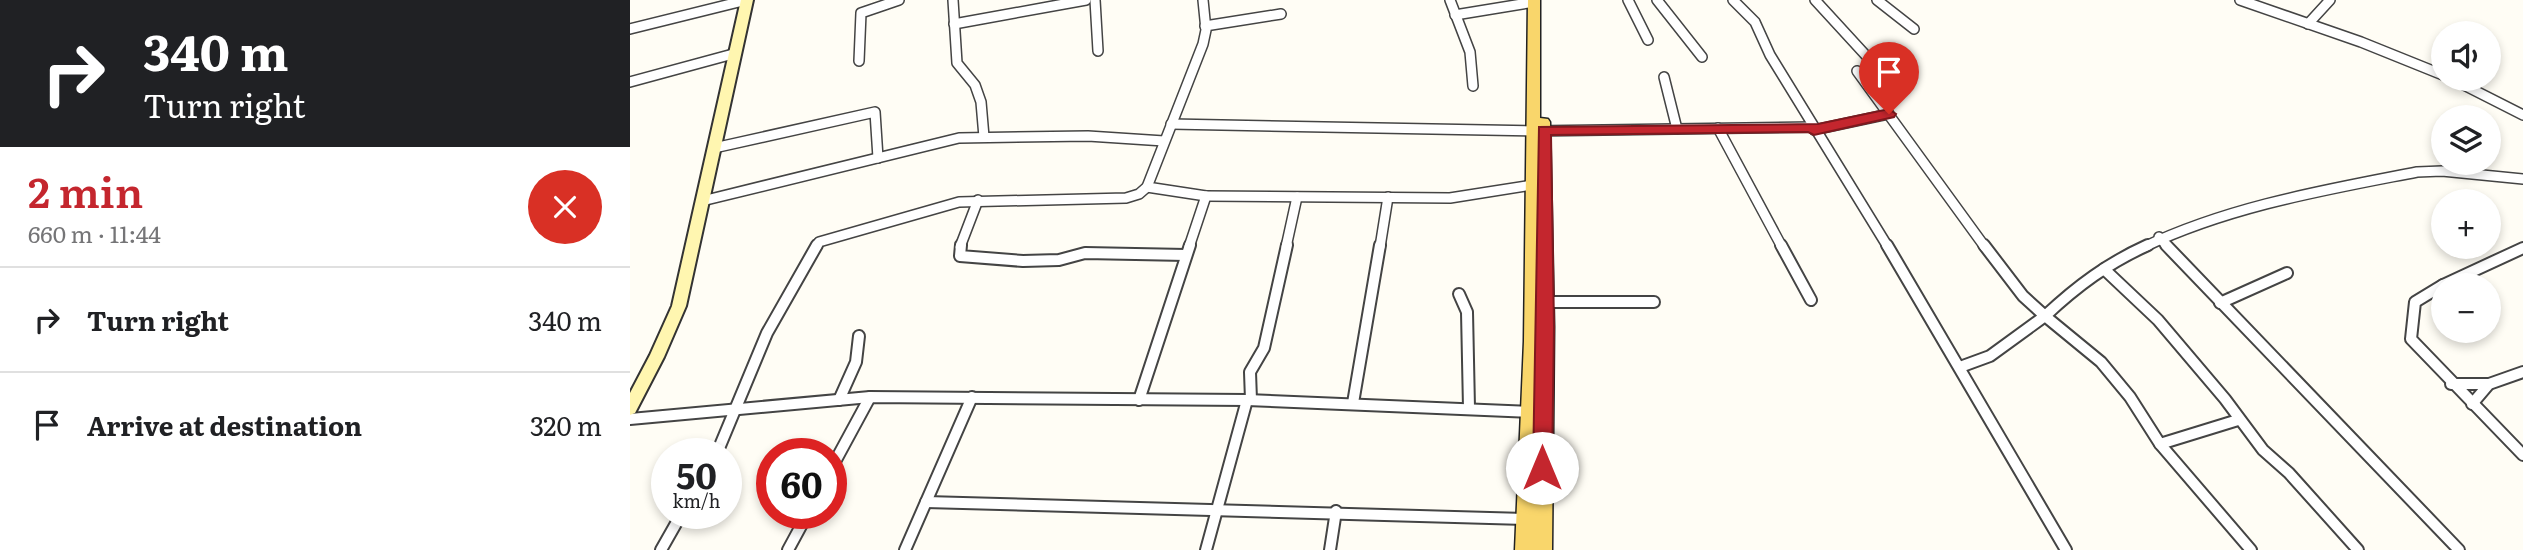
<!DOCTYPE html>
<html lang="en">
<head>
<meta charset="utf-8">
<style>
	:root { --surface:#fff; --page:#f2f2f2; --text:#202124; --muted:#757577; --line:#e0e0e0; --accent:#c4262e }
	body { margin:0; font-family:Literata,serif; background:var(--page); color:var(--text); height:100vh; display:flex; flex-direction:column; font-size:26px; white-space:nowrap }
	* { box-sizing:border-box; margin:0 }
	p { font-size:23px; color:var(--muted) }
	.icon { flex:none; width:38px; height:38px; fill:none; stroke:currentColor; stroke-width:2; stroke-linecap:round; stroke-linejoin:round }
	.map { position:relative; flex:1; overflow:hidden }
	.drawer { display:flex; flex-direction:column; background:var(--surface); width:630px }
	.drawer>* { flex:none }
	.guide { background:#202124; color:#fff; overflow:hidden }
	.fabs { position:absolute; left:1801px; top:21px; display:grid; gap:14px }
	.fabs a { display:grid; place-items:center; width:70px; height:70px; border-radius:50%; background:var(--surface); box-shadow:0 4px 10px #0003; font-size:35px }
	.speed { position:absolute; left:21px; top:438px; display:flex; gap:14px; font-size:35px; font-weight:700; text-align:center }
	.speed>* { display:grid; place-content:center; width:91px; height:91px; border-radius:50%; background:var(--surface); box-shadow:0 4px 10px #0003; line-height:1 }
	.speed small { font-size:18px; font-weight:400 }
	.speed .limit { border:10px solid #d22; background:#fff; color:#111 }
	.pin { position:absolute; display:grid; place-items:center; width:60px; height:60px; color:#fff; margin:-72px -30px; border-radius:50% 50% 50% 0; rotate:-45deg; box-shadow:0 0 7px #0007 }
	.pin .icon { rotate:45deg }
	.me { position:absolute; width:77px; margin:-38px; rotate:0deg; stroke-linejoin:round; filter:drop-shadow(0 0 5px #0008) }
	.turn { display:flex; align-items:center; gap:24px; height:147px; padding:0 28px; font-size:32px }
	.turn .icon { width:91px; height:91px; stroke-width:2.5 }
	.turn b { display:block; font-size:49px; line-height:60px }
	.round { display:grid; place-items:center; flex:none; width:74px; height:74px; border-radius:37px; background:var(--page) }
	.head { display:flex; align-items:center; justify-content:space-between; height:119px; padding:0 28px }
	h1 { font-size:42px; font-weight:600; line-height:52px; color:var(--accent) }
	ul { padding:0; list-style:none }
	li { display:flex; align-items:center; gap:21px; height:105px; padding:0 28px; border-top:2px solid var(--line) }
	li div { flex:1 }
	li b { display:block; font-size:26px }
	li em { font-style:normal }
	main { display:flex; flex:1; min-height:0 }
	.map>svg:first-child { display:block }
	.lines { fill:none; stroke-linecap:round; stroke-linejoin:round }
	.street-far1-casing { stroke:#444; stroke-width:12 }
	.street-casing { stroke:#444; stroke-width:14 }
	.secondary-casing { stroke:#333; stroke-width:4 }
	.primary-casing { stroke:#222; stroke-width:3 }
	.street-far1 { stroke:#fff; stroke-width:9 }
	.street { stroke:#fff; stroke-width:10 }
	.secondary { fill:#fff6b0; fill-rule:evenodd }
	.primary { fill:#f9d66b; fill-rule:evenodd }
	.route { fill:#c4262e; stroke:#7f191e; stroke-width:2 }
</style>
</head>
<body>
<main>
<section class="drawer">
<div class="guide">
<div class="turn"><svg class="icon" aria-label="right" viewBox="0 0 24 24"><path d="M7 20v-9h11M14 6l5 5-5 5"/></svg><div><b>340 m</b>Turn right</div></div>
</div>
<div class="head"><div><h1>2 min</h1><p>660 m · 11:44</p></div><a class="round" style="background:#d93025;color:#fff"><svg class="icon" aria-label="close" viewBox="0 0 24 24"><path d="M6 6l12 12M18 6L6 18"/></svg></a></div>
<ul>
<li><svg class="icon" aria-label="right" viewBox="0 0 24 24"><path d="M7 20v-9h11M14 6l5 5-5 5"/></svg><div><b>Turn right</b></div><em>340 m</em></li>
<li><svg class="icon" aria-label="arrive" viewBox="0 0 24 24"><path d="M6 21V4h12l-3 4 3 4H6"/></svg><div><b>Arrive at destination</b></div><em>320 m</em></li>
</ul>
</section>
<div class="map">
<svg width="1893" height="550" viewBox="0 0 1893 550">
	<rect width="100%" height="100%" fill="#fffdf5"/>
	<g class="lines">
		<g class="street-far1-casing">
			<g id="street-far1">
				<polyline points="323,0 327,63 345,85 351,102 354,137"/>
				<polyline points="465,0 468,51"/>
				<polyline points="820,0 840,52 843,86"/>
				<polyline points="998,0 1018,40"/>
				<polyline points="1027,0 1072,57"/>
				<polyline points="1103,0 1125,22 1140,55 1258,247"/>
				<polyline points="1185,0 1241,61"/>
				<polyline points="1247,0 1284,29"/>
				<polyline points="1610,0 1731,42 1813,75"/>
				<polyline points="825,15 904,2"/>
				<polyline points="324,24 456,0"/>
				<polyline points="1678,24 1700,0"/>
				<polyline points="575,26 651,14"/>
				<polyline points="0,29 117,0"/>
				<polyline points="229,61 231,13 269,0"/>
				<polyline points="1227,71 1355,247"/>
				<polyline points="1034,77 1047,129"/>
				<polyline points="1822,79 1893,115"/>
				<polyline points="0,82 103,54"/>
				<polyline points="541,124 903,131 1183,127"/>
				<polyline points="1088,128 1152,247"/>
				<polyline points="1184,130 1259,114"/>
				<polyline points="84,148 245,112 248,158"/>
				<polyline points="576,196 820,198 902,185"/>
				<polyline points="72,201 329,138 458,136 534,141"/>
				<polyline points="1529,237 1538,247"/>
				<polyline points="186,247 189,242 329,202 496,198 509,194 517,187"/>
				<polyline points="330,247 348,200"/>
				<polyline points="559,247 576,196 517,187 573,44 576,30 573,0"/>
				<polyline points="656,247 667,197"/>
				<polyline points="750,247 758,197"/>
				<path d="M 1514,247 C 1600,206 1695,190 1787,172 L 1812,171 L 1893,179"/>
			</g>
		</g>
		<g class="street-casing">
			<g id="street">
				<polyline points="331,245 330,256 393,261 429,260 455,253 556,255"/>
				<polyline points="1151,245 1181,300"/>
				<polyline points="1257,245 1436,550"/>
				<path d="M 1518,245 C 1478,263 1447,286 1415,316 L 1471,362 L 1500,397 L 1530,444 L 1621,550"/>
				<polyline points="1536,245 1829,550"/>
				<polyline points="1474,269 1528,320 1595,399 1633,450 1659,473 1728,550"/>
				<polyline points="1813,285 1785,302 1781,339 1893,455"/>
				<polyline points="1813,285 1893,248"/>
				<polyline points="829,294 837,312 839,408"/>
				<polyline points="915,302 1024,302"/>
				<polyline points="1590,303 1657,273"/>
				<polyline points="1330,367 1360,356 1415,316 1393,296 1354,245"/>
				<polyline points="1821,384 1859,384"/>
				<polyline points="209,400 226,362 229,336"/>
				<polyline points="509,400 560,245"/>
				<polyline points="621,400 620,372 634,348 657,245"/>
				<polyline points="723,403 750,245"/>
				<polyline points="1842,404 1859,384 1893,372"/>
				<polyline points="0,419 240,397 617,400 901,412"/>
				<polyline points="1530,444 1608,420"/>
				<polyline points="87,453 137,333 187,245"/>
				<polyline points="201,469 240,397"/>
				<polyline points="296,502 895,519"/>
				<polyline points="31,550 52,513"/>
				<polyline points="158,550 178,513"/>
				<polyline points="275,550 342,397"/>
				<polyline points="576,550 617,400"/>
				<polyline points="700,550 706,511"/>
			</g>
		</g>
		<g class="secondary-casing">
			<polygon id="secondary" points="111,0 123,0 56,306 34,357 5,413 0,415 0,393 20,355 42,306"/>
		</g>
		<g class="primary-casing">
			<polygon id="primary" points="898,0 910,0 910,118 918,119 920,122 924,327 922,550 885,550 894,341"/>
		</g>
		<use href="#street-far1" class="street-far1"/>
		<use href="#street" class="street"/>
		<use href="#secondary" class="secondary"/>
		<use href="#primary" class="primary"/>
	</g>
	<polygon class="route" points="1259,109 1266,114 1264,117 1184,135 1178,132 921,135 924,327 922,468 919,474 912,476 906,474 903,468 909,127 1188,124"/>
</svg>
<div class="fabs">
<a><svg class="icon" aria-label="sound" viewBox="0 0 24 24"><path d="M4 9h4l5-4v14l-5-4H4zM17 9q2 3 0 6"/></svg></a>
<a><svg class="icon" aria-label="layers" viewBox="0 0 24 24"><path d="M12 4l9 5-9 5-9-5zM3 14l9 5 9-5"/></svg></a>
<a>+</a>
<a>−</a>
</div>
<div class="speed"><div>50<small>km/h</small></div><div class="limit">60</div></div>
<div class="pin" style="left:1259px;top:114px;background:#d93025"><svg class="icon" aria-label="arrive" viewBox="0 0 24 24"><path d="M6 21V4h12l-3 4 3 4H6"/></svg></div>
<svg class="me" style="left:912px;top:468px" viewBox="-20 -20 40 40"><circle r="19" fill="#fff"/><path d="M0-13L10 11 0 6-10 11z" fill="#c4262e"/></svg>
</div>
</main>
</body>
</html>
